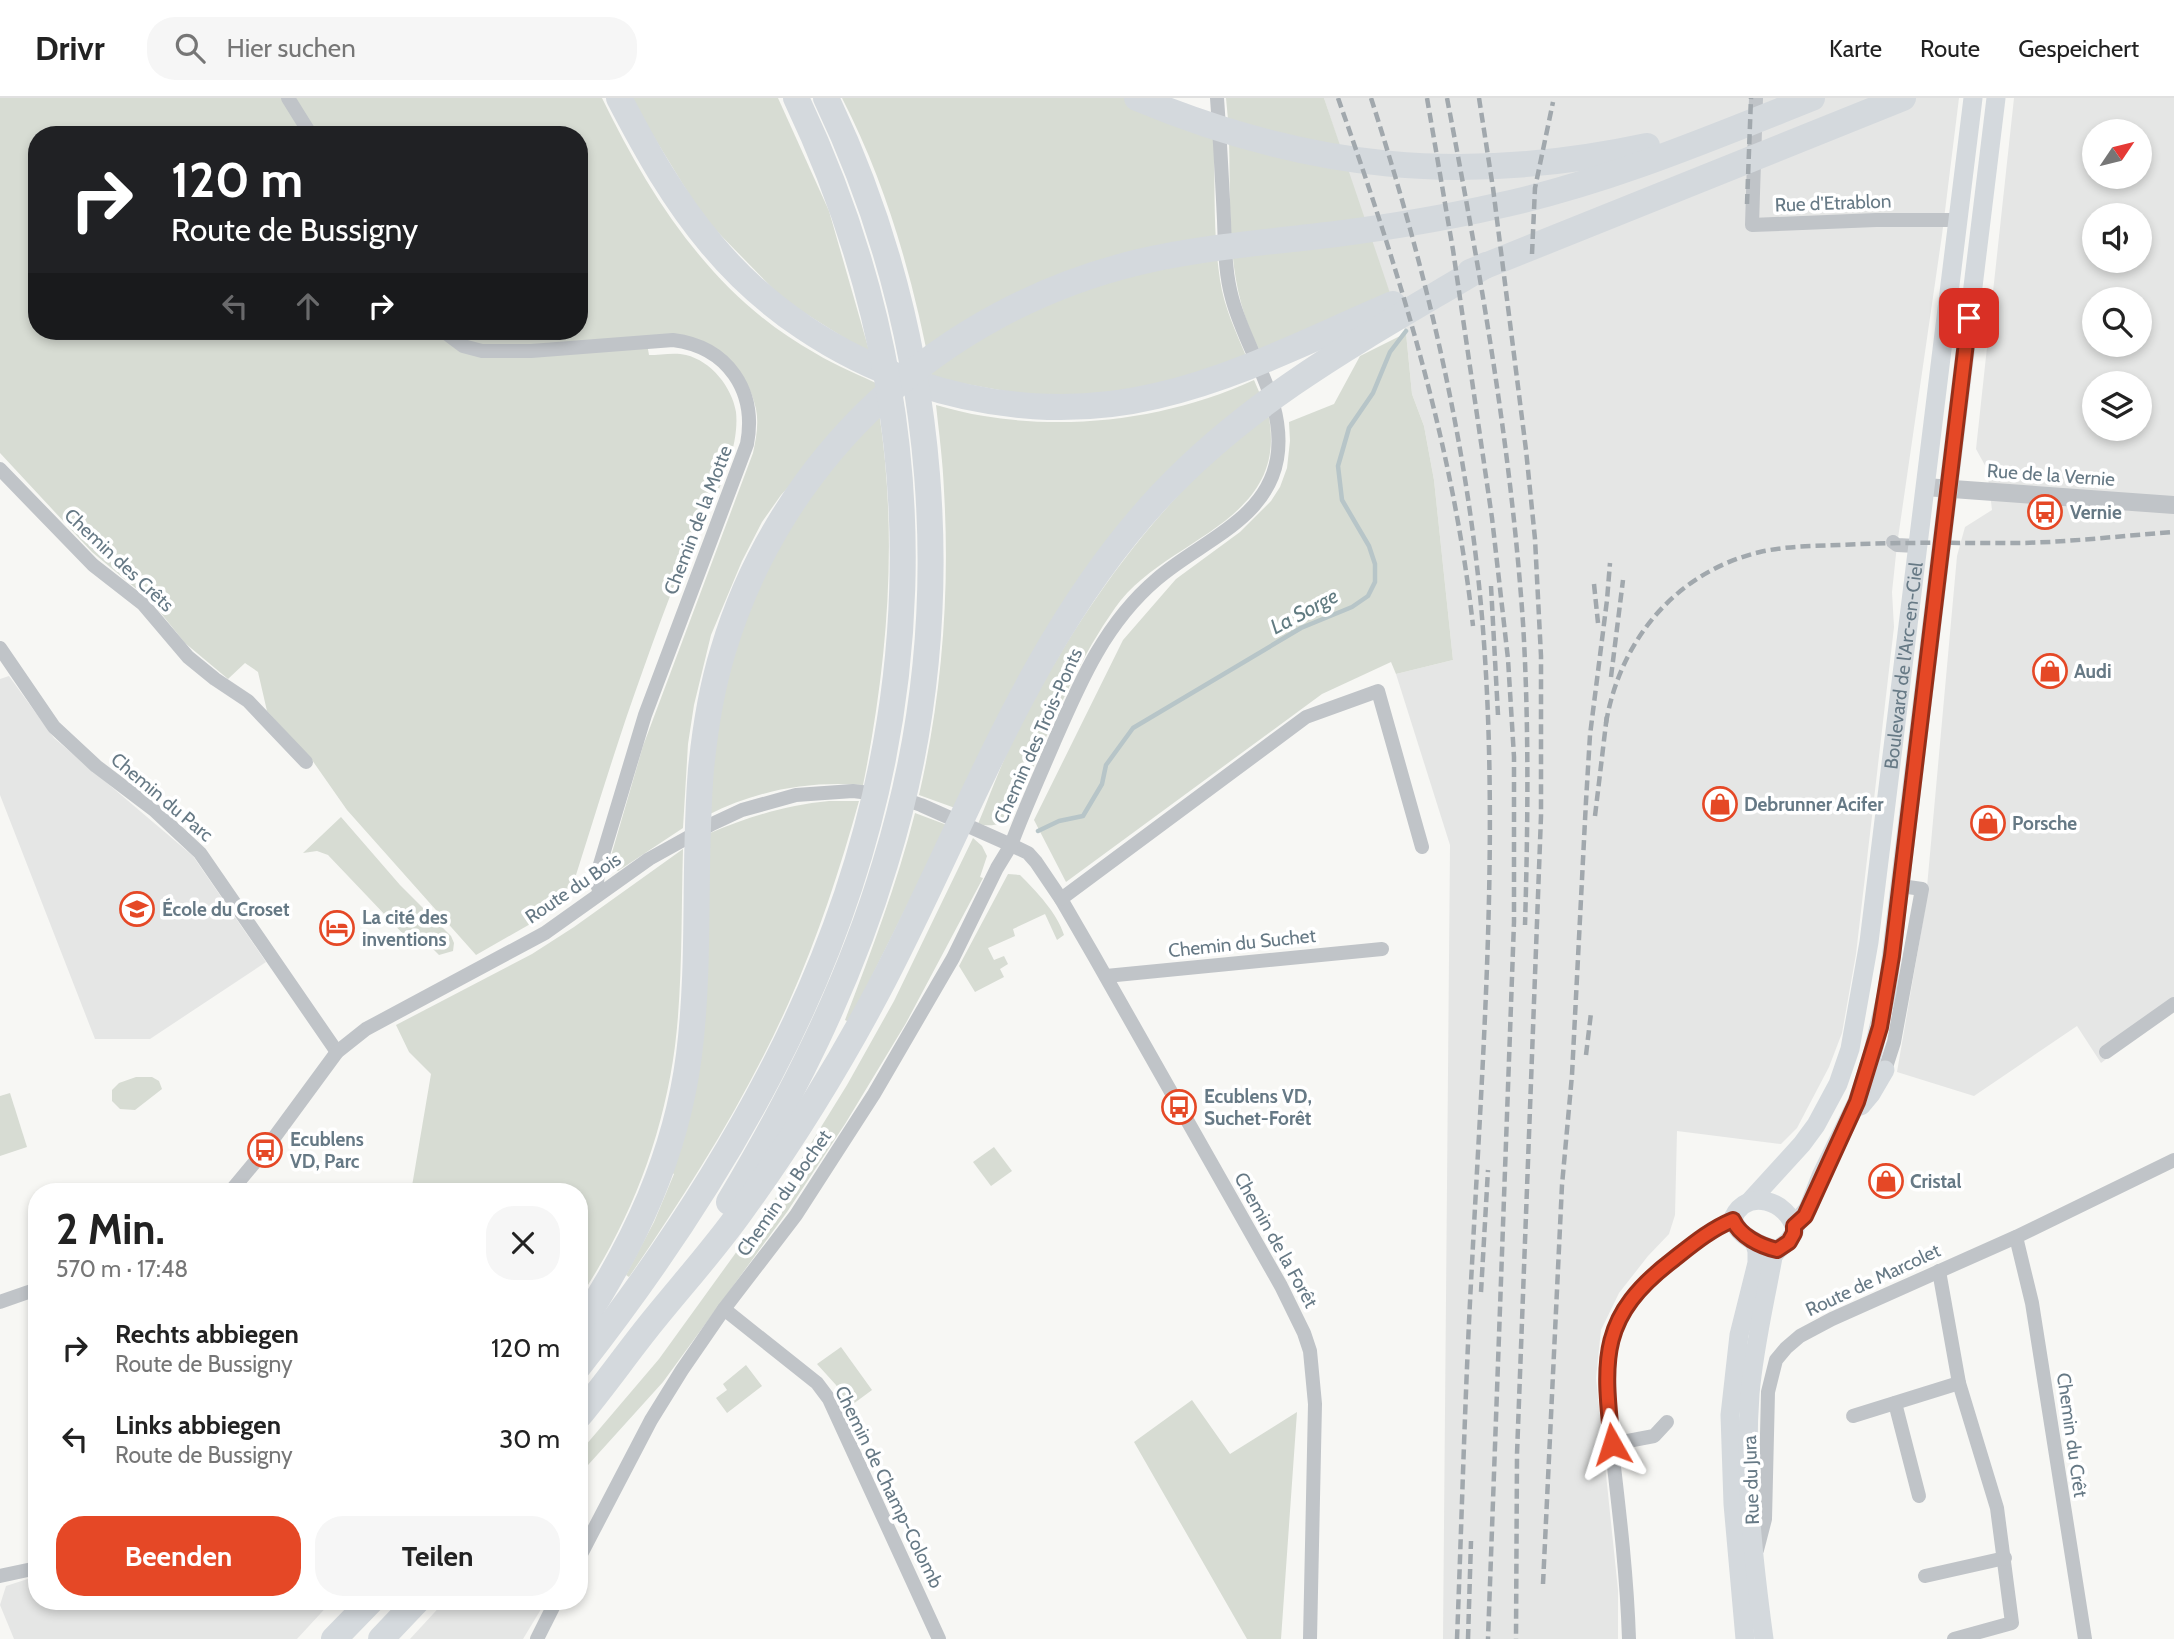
<!DOCTYPE html>
<html lang="de">
<head>
<meta charset="utf-8">
<style>
	:root { --surface:#fff; --page:#f6f6f6; --text:#222; --muted:#767676; --line:#e0e0e0; --accent:#e54826 }
	body { margin:0; font-family:Cabin,sans-serif; background:var(--page); color:var(--text); height:100vh; display:flex; flex-direction:column; font-size:26px; white-space:nowrap }
	* { box-sizing:border-box; margin:0 }
	p { font-size:23px; color:var(--muted) }
	.icon { flex:none; width:38px; height:38px; fill:none; stroke:currentColor; stroke-width:2; stroke-linecap:round; stroke-linejoin:round }
	.map { position:relative; flex:1; overflow:hidden }
	.details { position:absolute; left:28px; top:1085px; width:560px; height:427px; display:flex; flex-direction:column; background:var(--surface); border-radius:28px; box-shadow:0 4px 10px #0003 }
	.details>* { flex:none }
	.banner { position:absolute; left:28px; top:28px; width:560px; height:214px; border-radius:28px; box-shadow:0 4px 10px #0003; background:#202124; color:#fff; overflow:hidden }
	.needle { width:46px; rotate:55deg }
	.buttons { position:absolute; left:2082px; top:21px; display:grid; gap:14px }
	.buttons a { display:grid; place-items:center; width:70px; height:70px; border-radius:50%; background:var(--surface); box-shadow:0 4px 10px #0003; font-size:35px }
	.pin { position:absolute; display:grid; place-items:center; width:60px; height:60px; color:#fff; margin:-30px; border-radius:14px; box-shadow:0 4px 10px #0006 }
	.me { position:absolute; width:77px; margin:-38px; rotate:354deg; stroke-linejoin:round; filter:drop-shadow(0 0 5px #0008) }
	.turn { display:flex; align-items:center; gap:24px; height:147px; padding:0 28px; font-size:32px }
	.turn .icon { width:91px; height:91px; stroke-width:2.5 }
	.turn b { display:block; font-size:49px; line-height:60px }
	.lanes { display:flex; align-items:center; height:66px; padding:0 28px; background:#0003; justify-content:center; gap:35px; direction:ltr }
	.lanes .off { opacity:.35 }
	.round { display:grid; place-items:center; flex:none; width:74px; height:74px; border-radius:28px; background:var(--page) }
	.summary { display:flex; align-items:center; justify-content:space-between; height:119px; padding:0 28px }
	h1 { font-size:42px; font-weight:700; line-height:52px }
	.cta { display:flex; gap:14px; margin-top:auto; padding:14px 28px }
	.cta a { flex:1; height:80px; border-radius:28px; background:var(--accent); color:#fff; font-size:28px; font-weight:700; line-height:80px; text-align:center }
	.cta a+a { background:var(--page); color:var(--text) }
	ul { padding:0; list-style:none }
	li { display:flex; align-items:center; gap:21px; height:91px; padding:0 28px }
	li div { flex:1 }
	li b { display:block; font-size:26px }
	li em { font-style:normal }
	header { display:flex; align-items:center; gap:42px; box-sizing:border-box; height:98px; padding:0 35px; background:var(--surface); border-bottom:2px solid var(--line) }
	header strong { font-size:33px }
	nav { display:flex; gap:38px; margin-inline-start:auto; font-size:24px }
	.search { width:490px; height:63px; background:var(--page); display:flex; align-items:center; gap:18px; box-sizing:border-box; padding:0 24px; border-radius:28px; color:var(--muted); font-size:26px }
	.map>svg:first-child { display:block }
	.built { fill:#e5e6e5; fill-rule:evenodd }
	.green { fill:#d7dcd3; fill-rule:evenodd }
	.lines { fill:none; stroke-linecap:round; stroke-linejoin:round }
	.stream { stroke:#b7c5c8; stroke-width:4.5 }
	.minor { stroke:#c0c4c8; stroke-width:14 }
	.tertiary { stroke:#c0c4c8; stroke-width:18 }
	.secondary { stroke:#d4d9dd; stroke-width:19 }
	.motorway { stroke:#d4d9dd; stroke-width:26 }
	.rail { stroke:#a1a8ad; stroke-width:4.5; stroke-dasharray:10 5; stroke-linecap:butt }
	.route-casing { stroke:#952f19; stroke-width:18 }
	.route { stroke:#e54826; stroke-width:12 }
	.labels { text-anchor:middle; dominant-baseline:central; stroke-width:7; stroke-linejoin:round; paint-order:stroke }
	.street-label { font-size:19px; fill:#667985; stroke:#fff }
	.poi-label { font-size:19px; font-weight:bold; fill:#667985; stroke:#fff; text-anchor:start }
	.water-label { font-size:21px; font-style:italic; fill:#617b81; stroke:#fff }
</style>
</head>
<body>
<header>
<strong>Drivr</strong>
<div class="search"><svg class="icon" aria-label="search" viewBox="0 0 24 24"><circle cx="10" cy="10" r="6"/><path d="M15 15l6 6"/></svg>Hier suchen</div>
<nav><a>Karte</a><a>Route</a><a>Gespeichert</a></nav>
</header>
<div class="map">
<svg width="2174" height="1541" viewBox="0 0 2174 1541">
	<rect width="100%" height="100%" fill="#f7f7f4"/>
	<g class="built">
		<polygon points="1324,0 1959,0 1942,137 1897,447 1892,494 1894,529 1856,856 1842,935 1829,969 1797,1030 1781,1046 1677,1033 1675,1117 1669,1136 1648,1158 1619,1195 1601,1232 1596,1280 1618,1492 1618,1541 1443,1541 1450,747 1396,576 1453,562 1434,382 1424,328 1412,296 1406,235 1377,163"/>
		<path d="M 2014,0 L 2174,0 L 2174,911 L 2101,965 L 2077,928 L 1974,998 L 1897,974 L 1925,811 L 1957,458 L 1965,429 L 1992,412 L 1987,371 L 1976,351 ZM 2095,33 L 2140,33 L 2140,79 L 2095,79 ZM 2095,117 L 2140,117 L 2140,163 L 2095,163 ZM 2095,201 L 2140,201 L 2140,247 L 2095,247 ZM 2095,285 L 2140,285 L 2140,331 L 2095,331 Z"/>
		<polygon points="9,578 54,640 193,758 266,864 150,941 95,941 0,697 0,581"/>
		<polygon points="37,1478 37,1503 332,1503 297,1541 14,1541 0,1507 6,1488"/>
		<polygon points="445,1503 546,1503 523,1541 410,1541"/>
	</g>
	<g class="green">
		<path d="M 0,0 L 602,0 C 651,101 714,199 815,255 C 836,268 860,277 882,288 L 781,397 L 762,424 L 742,463 L 711,537 L 694,607 L 688,646 L 683,730 L 618,773 L 613,771 L 609,765 L 643,648 L 753,355 C 756,341 759,326 756,311 C 748,274 722,245 684,238 C 672,236 658,239 646,240 L 649,257 C 660,257 675,254 686,257 C 711,263 732,289 736,314 C 741,362 702,424 682,468 C 668,502 655,538 643,572 C 615,649 592,728 567,805 L 476,857 L 347,712 L 312,662 L 267,613 L 258,574 L 245,565 L 228,581 L 185,545 L 151,503 L 92,454 L 0,355 ZM 37,37 L 579,37 L 579,233 L 37,233 Z"/>
		<polygon points="630,0 778,0 829,113 870,256 784,202 703,119"/>
		<path d="M 842,0 L 1126,0 L 1214,41 C 1215,88 1213,136 1220,182 C 1224,209 1236,234 1246,258 L 1179,281 L 1114,295 L 1039,299 L 932,280 C 914,184 887,87 842,0 Z"/>
		<path d="M 1226,0 L 1324,0 L 1390,195 L 1260,253 C 1217,173 1236,86 1226,0 Z"/>
		<polygon points="1406,235 1412,296 1424,328 1434,382 1453,562 1396,576 1391,564 1322,596 1066,784 1034,722 1123,542 1176,481 1240,434 1271,403 1280,389 1287,370 1290,343 1289,324 1334,306 1360,258"/>
		<path d="M 1254,282 L 1260,296 L 1167,375 L 955,710 L 919,697 C 942,598 950,494 944,393 C 943,364 939,335 936,307 C 952,311 968,316 984,318 C 1074,333 1171,320 1254,282 Z"/>
		<path d="M 879,314 C 898,439 888,563 863,687 C 808,683 758,692 708,717 L 709,682 L 728,569 L 759,484 L 802,408 Z"/>
		<path d="M 1268,315 C 1292,426 1164,439 1115,510 C 1070,574 1043,648 1012,719 C 1000,727 992,729 978,726 C 990,697 1001,666 1015,638 C 1077,515 1159,399 1268,315 Z"/>
		<path d="M 829,703 L 859,703 C 840,771 818,839 789,904 C 746,1001 689,1091 629,1179 L 626,1177 L 654,1124 L 674,1076 L 671,1074 L 708,736 C 748,719 786,707 829,703 Z"/>
		<path d="M 915,715 L 947,727 L 849,924 L 845,922 C 871,854 897,786 915,715 Z"/>
		<polygon points="341,719 400,787 451,838 454,845 453,853 439,857 415,833 407,840 328,757 317,753 303,755"/>
		<polygon points="973,740 982,748 987,758 980,779 983,780 906,925 845,1026 787,1114 663,1284 579,1377 579,1355 659,1261 787,1084 847,987 894,903"/>
		<path d="M 683,751 C 681,816 683,883 675,948 C 663,1040 630,1124 579,1201 L 579,1094 L 411,1094 L 431,976 L 409,954 L 396,927 L 532,856 L 574,829 Z"/>
		<path d="M 1008,776 L 1020,777 C 1037,794 1057,815 1064,837 L 1057,842 L 1045,816 L 1013,831 L 1015,838 L 988,850 L 994,862 L 1004,858 L 1008,866 L 1000,871 L 1004,879 L 975,894 L 959,868 Z"/>
		<polygon points="136,979 152,979 159,983 162,991 135,1012 120,1011 112,1003 112,992 119,985"/>
		<polygon points="10,995 27,1049 0,1058 0,998"/>
		<polygon points="994,1049 1012,1073 991,1088 973,1064"/>
		<polygon points="841,1249 872,1292 849,1309 836,1287 817,1266"/>
		<polygon points="746,1267 762,1288 727,1315 716,1300 727,1292 723,1286"/>
		<polygon points="1192,1302 1230,1356 1297,1314 1281,1541 1247,1541 1134,1344"/>
	</g>
	<g class="lines">
		<polyline class="stream" points="1038,733 1059,723 1083,718 1102,686 1106,667 1133,630 1301,530 1352,509 1368,498 1375,484 1375,466 1369,448 1342,402 1338,368 1349,330 1373,295 1390,254 1406,233"/>
		<g class="minor">
			<polyline points="288,0 311,37"/>
			<polyline points="1756,0 1752,127 1876,122 1958,122"/>
			<path d="M 443,233 L 463,248 L 482,253 L 531,253 L 673,242 C 728,249 757,293 747,346 L 645,617 L 598,773 L 597,786 L 600,795"/>
			<polyline points="0,371 93,467 143,506 188,559 215,581 248,603 306,664"/>
			<polyline points="1893,444 1897,447 1916,448"/>
			<polyline points="0,550 54,629 96,668 154,712 200,755 337,954"/>
			<polyline points="898,699 921,707 1011,747 1028,755 1036,764 1061,801 1094,858 1281,1188 1304,1235 1310,1253 1315,1306 1310,1541"/>
			<polyline points="1061,801 1306,619 1378,593 1422,749"/>
			<polyline points="1106,878 1382,851"/>
			<polyline points="2106,954 2174,906"/>
			<polyline points="1885,972 1894,944 1922,791 1901,788"/>
			<polyline points="230,1094 265,1052 337,954 366,931 545,835 649,761 712,726 742,712 796,697 853,693 878,696"/>
			<polyline points="2016,1139 2032,1205 2085,1541"/>
			<polyline points="1939,1173 1959,1285 1997,1410 2012,1525 1954,1541"/>
			<polyline points="0,1204 37,1191"/>
			<polyline points="724,1211 817,1285 829,1301 939,1541"/>
			<polyline points="1895,1305 1919,1398"/>
			<polyline points="1853,1318 1959,1285"/>
			<polyline points="1612,1346 1654,1338 1667,1324"/>
			<polyline points="1757,1452 1765,1421 1768,1294 1776,1262 1786,1250 1800,1238 1832,1221 2016,1139 2174,1062"/>
			<path d="M 579,1460 L 651,1322 L 682,1272 L 724,1211 L 796,1117 L 874,996 L 953,860 L 997,770 L 1011,747 C 1024,712 1039,679 1054,644 C 1080,584 1105,525 1157,481 C 1199,444 1266,423 1277,361 C 1287,303 1246,254 1232,200 C 1225,175 1225,148 1224,122 C 1222,81 1220,41 1217,0"/>
			<polyline points="0,1478 37,1470"/>
			<polyline points="1925,1478 2005,1460"/>
			<polyline points="537,1541 556,1503"/>
			<path d="M 1629,1541 C 1627,1480 1620,1420 1613,1360 C 1609,1322 1600,1280 1610,1243 C 1624,1194 1688,1142 1733,1122"/>
		</g>
		<polyline class="tertiary" points="1925,389 2174,407"/>
		<g class="secondary">
			<polyline points="1861,1008 1871,996 1885,972"/>
			<path id="s1" d="M 1751,1102 L 1802,1046 L 1816,1027 L 1838,986 L 1850,951 L 1869,844 L 1973,0"/>
			<polyline points="1794,1128 1808,1111 1821,1078 1857,1004 1871,962 1887,894 1996,0"/>
			<polyline points="1745,1541 1733,1406 1730,1317 1739,1237 1757,1165 1757,1153 1754,1143"/>
			<path d="M 1764,1541 C 1753,1461 1744,1377 1750,1296 C 1754,1249 1765,1204 1773,1159 C 1779,1146 1790,1148 1795,1131 C 1788,1103 1747,1089 1733,1120 C 1736,1137 1760,1148 1777,1152"/>
		</g>
		<g class="motorway">
			<path d="M 619,0 C 646,52 674,102 712,147 C 817,273 996,336 1156,298 C 1239,279 1315,239 1393,206"/>
			<path d="M 1137,0 C 1309,72 1465,87 1647,48"/>
			<polyline points="1470,174 1903,0"/>
			<path d="M 729,1104 C 793,997 849,886 885,766 C 963,515 939,237 826,0"/>
			<path d="M 579,1230 C 634,1146 676,1058 689,957 C 701,862 693,766 701,671 C 705,631 711,592 723,553 C 781,358 942,211 1139,164 C 1203,149 1270,144 1336,136 C 1390,129 1444,120 1497,108 C 1605,85 1709,41 1812,0"/>
			<path d="M 579,1268 C 651,1176 716,1080 770,976 C 935,661 949,322 796,0"/>
			<path d="M 579,1318 C 603,1289 625,1258 648,1229 C 679,1190 713,1153 742,1112 C 792,1043 837,970 877,895 C 967,726 1028,538 1162,396 C 1256,296 1369,237 1486,167"/>
			<polyline points="334,1541 371,1503"/>
			<polyline points="381,1541 417,1503"/>
		</g>
		<g class="rail">
			<path d="M 1338,0 C 1399,173 1453,345 1473,528"/>
			<path d="M 1371,0 C 1425,168 1467,342 1482,519 C 1500,734 1483,951 1472,1166 C 1465,1291 1462,1416 1457,1541"/>
			<polyline points="1427,0 1453,152 1492,420 1508,561 1514,659 1514,824 1488,1541"/>
			<path d="M 1447,0 C 1480,173 1511,349 1523,525 C 1529,625 1528,726 1525,827"/>
			<polyline points="1479,0 1493,90 1526,352 1535,441 1541,558 1541,718 1517,1356 1516,1541"/>
			<polyline points="1747,106 1751,0"/>
			<polyline points="1532,156 1535,90 1553,4"/>
			<polyline points="1594,486 1598,525"/>
			<polyline points="1491,488 1498,617"/>
			<polyline points="1611,579 1623,482"/>
			<path d="M 1606,625 C 1620,542 1676,474 1760,454 C 1786,448 1813,448 1839,447 C 1893,444 1945,445 1999,445 C 2057,446 2116,438 2174,434"/>
			<polyline points="1595,718 1607,617"/>
			<polyline points="1586,957 1591,915"/>
			<polyline points="1481,1194 1488,1072"/>
			<polyline points="1543,1486 1562,1087 1572,977 1586,703 1590,637 1607,502 1610,465"/>
			<polyline points="1468,1541 1471,1443"/>
		</g>
	</g>
	<g class="lines">
		<g class="route-casing">
			<path id="route" d="M 1612,1346 C 1603,1259 1599,1218 1674,1161 C 1693,1146 1711,1131 1733,1122 C 1740,1138 1760,1148 1777,1152 L 1789,1144 L 1794,1135 L 1794,1128 L 1805,1118 L 1857,1004 L 1880,929 L 1892,858 L 1969,220"/>
		</g>
		<use href="#route" class="route"/>
	</g>
	<defs>
		<g id="bus-ring" transform="scale(1.75)"><circle r="9.5" fill="#fff" stroke="#e54826" stroke-width="1.5"/><path d="M-5-6H5V4H4V6H2V4H-2V6H-4V4H-5ZM-3.5-4V0h7V-4ZM-3.5 1.2v1.5H-2V1.2ZM2 1.2v1.5H3.5V1.2Z" fill="#e54826"/></g>
		<g id="shop-ring" transform="scale(1.75)"><circle r="9.5" fill="#fff" stroke="#e54826" stroke-width="1.5"/><path d="M-5-2.5h2.3a2.7 3.5 0 0 1 5.4 0H5L5.5 6h-11ZM-1.5-2.5h3a1.5 2.3 0 0 0-3 0Z" fill="#e54826"/></g>
		<g id="school-ring" transform="scale(1.75)"><circle r="9.5" fill="#fff" stroke="#e54826" stroke-width="1.5"/><path d="M0-5L7-2L0 1L-7-2ZM-4 1L0 2.5L4 1V4Q0 6-4 4Z" fill="#e54826"/></g>
		<g id="hotel-ring" transform="scale(1.75)"><circle r="9.5" fill="#fff" stroke="#e54826" stroke-width="1.5"/><path d="M-6-4.5h1.5V1H6V5H4.5V3h-9V5H-6ZM-4 0a1.8 1.8 0 1 1 3.6 0ZM.5 0V-2.5h3Q6-2.5 6 0Z" fill="#e54826"/></g>
	</defs>
	<g fill-rule="evenodd">
		<use href="#bus-ring" x="2045" y="414"/>
		<use href="#shop-ring" x="2050" y="573"/>
		<use href="#shop-ring" x="1720" y="706"/>
		<use href="#shop-ring" x="1988" y="725"/>
		<use href="#school-ring" x="137" y="811"/>
		<use href="#hotel-ring" x="337" y="830"/>
		<use href="#bus-ring" x="1179" y="1009"/>
		<use href="#bus-ring" x="265" y="1052"/>
		<use href="#shop-ring" x="1886" y="1083"/>
	</g>
	<g class="labels">
		<g class="street-label">
			<text transform="translate(1833 105) rotate(-2)">Rue d'Etrablon</text>
			<text transform="translate(2051 377) rotate(4)">Rue de la Vernie</text>
			<text transform="translate(698 422) rotate(-69)">Chemin de la Motte</text>
			<text transform="translate(119 462) rotate(43)">Chemin des Crêts</text>
			<text stroke="none"><textPath href="#s1" startOffset="570">Boulevard de l'Arc-en-Ciel</textPath></text>
			<text transform="translate(1038 638) rotate(-66)">Chemin des Trois-Ponts</text>
			<text transform="translate(162 699) rotate(40)">Chemin du Parc</text>
			<text transform="translate(573 790) rotate(-34)">Route du Bois</text>
			<text transform="translate(1242 845) rotate(-6)">Chemin du Suchet</text>
			<text transform="translate(784 1095) rotate(-55)">Chemin du Bochet</text>
			<text transform="translate(1276 1142) rotate(61)">Chemin de la Forêt</text>
			<text transform="translate(1873 1182) rotate(-25)">Route de Marcolet</text>
			<text transform="translate(2072 1337) rotate(82)">Chemin du Crêt</text>
			<text transform="translate(1751 1382) rotate(-92)">Rue du Jura</text>
			<text transform="translate(889 1389) rotate(64)">Chemin de Champ-Colomb</text>
		</g>
		<g class="poi-label">
			<text x="2070" y="414">Vernie</text>
			<text x="2074" y="573">Audi</text>
			<text x="1744" y="706">Debrunner Acifer</text>
			<text x="2012" y="725">Porsche</text>
			<text x="162" y="811">École du Croset</text>
			<text x="362" y="819">La cité des<tspan x="362" dy="22">inventions</tspan></text>
			<text x="1204" y="998">Ecublens VD,<tspan x="1204" dy="22">Suchet-Forêt</tspan></text>
			<text x="290" y="1041">Ecublens<tspan x="290" dy="22">VD, Parc</tspan></text>
			<text x="1910" y="1083">Cristal</text>
		</g>
		<g class="water-label">
			<text transform="translate(1304 513) rotate(-28)">La Sorge</text>
		</g>
	</g>
</svg>
<div class="buttons">
<a><svg class="needle" viewBox="-14 -14 28 28"><path d="M0-13l5 13h-10z" fill="#e53935"/><path d="M0 13l5-13h-10z" fill="#767676"/></svg></a>
<a><svg class="icon" aria-label="sound" viewBox="0 0 24 24"><path d="M4 9h4l5-4v14l-5-4H4zM17 9q2 3 0 6"/></svg></a>
<a><svg class="icon" aria-label="search" viewBox="0 0 24 24"><circle cx="10" cy="10" r="6"/><path d="M15 15l6 6"/></svg></a>
<a><svg class="icon" aria-label="layers" viewBox="0 0 24 24"><path d="M12 4l9 5-9 5-9-5zM3 14l9 5 9-5"/></svg></a>
</div>
<div class="pin" style="left:1969px;top:220px;background:#d93025"><svg class="icon" aria-label="arrive" viewBox="0 0 24 24"><path d="M6 21V4h12l-3 4 3 4H6"/></svg></div>
<svg class="me" style="left:1612px;top:1346px" viewBox="-20 -20 40 40"><path d="M0-17L14 15 0 8-14 15z" fill="#e54826" stroke="#fff" stroke-width="4"/></svg>
<div class="banner">
<div class="turn"><svg class="icon" aria-label="right" viewBox="0 0 24 24"><path d="M7 20v-9h11M14 6l5 5-5 5"/></svg><div><b>120 m</b>Route de Bussigny</div></div>
<div class="lanes"><svg class="icon off" aria-label="left" viewBox="0 0 24 24"><path d="M17 20v-9H6M10 6l-5 5 5 5"/></svg><svg class="icon off" aria-label="ahead" viewBox="0 0 24 24"><path d="M12 20V5M6 11l6-6 6 6"/></svg><svg class="icon" aria-label="right" viewBox="0 0 24 24"><path d="M7 20v-9h11M14 6l5 5-5 5"/></svg></div>
</div>
<section class="details">
<div class="summary"><div><h1>2 Min.</h1><p>570 m · 17:48</p></div><a class="round"><svg class="icon" aria-label="close" viewBox="0 0 24 24"><path d="M6 6l12 12M18 6L6 18"/></svg></a></div>
<ul>
<li><svg class="icon" aria-label="right" viewBox="0 0 24 24"><path d="M7 20v-9h11M14 6l5 5-5 5"/></svg><div><b>Rechts abbiegen</b><p>Route de Bussigny</p></div><em>120 m</em></li>
<li><svg class="icon" aria-label="left" viewBox="0 0 24 24"><path d="M17 20v-9H6M10 6l-5 5 5 5"/></svg><div><b>Links abbiegen</b><p>Route de Bussigny</p></div><em>30 m</em></li>
</ul>
<div class="cta"><a>Beenden</a><a>Teilen</a></div>
</section>
</div>
</body>
</html>
